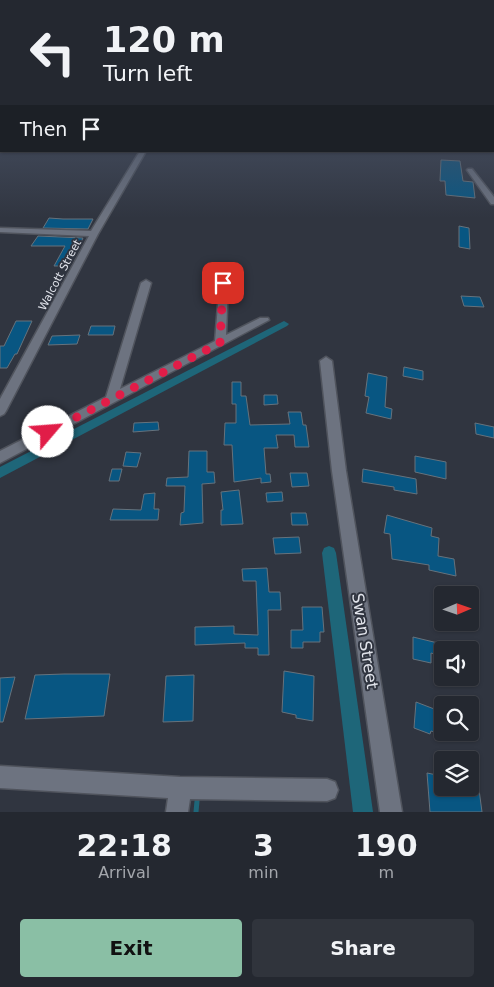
<!DOCTYPE html>
<html lang="en">
<head>
<meta charset="utf-8">
<style>
	:root { --surface:#242830; --page:#30343c; --text:#f1f3f6; --muted:#a3a6ab; --line:#41444c; --accent:#8abfa5 }
	body { margin:0; font-family:"DejaVu Sans",sans-serif; background:var(--page); color:var(--text); height:100vh; display:flex; flex-direction:column; font-size:19px; white-space:nowrap }
	* { box-sizing:border-box; margin:0 }
	p { font-size:16px; color:var(--muted) }
	.icon { flex:none; width:28px; height:28px; fill:none; stroke:currentColor; stroke-width:2; stroke-linecap:round; stroke-linejoin:round }
	.map { position:relative; height:812px; overflow:hidden }
	.details { display:flex; flex-direction:column; background:var(--surface); flex:1 }
	.details>* { flex:none }
	.top-card { position:absolute; left:0px; top:0px; width:495px; height:152px; box-shadow:0 1px 4px #0004,0 0 0 1px var(--line); background:#242830; color:var(--text); overflow:hidden }
	.needle { width:32px; rotate:88deg }
	.fabs { position:absolute; left:434px; top:586px; display:grid; gap:10px }
	.fabs a { display:grid; place-items:center; width:45px; height:45px; border-radius:5px; background:var(--surface); box-shadow:0 1px 4px #0004,0 0 0 1px var(--line); font-size:25px }
	.pin { position:absolute; display:grid; place-items:center; width:42px; height:42px; color:#fff; margin:-21px; border-radius:10px; box-shadow:0 2px 8px #0006 }
	.me { position:absolute; width:55px; margin:-28px; rotate:63deg; stroke-linejoin:round; filter:drop-shadow(0 0 4px #0008) }
	.turn { display:flex; align-items:center; gap:18px; height:105px; padding:0 20px; font-size:22px }
	.turn .icon { width:65px; height:65px; stroke-width:2.5 }
	.turn b { display:block; font-size:35px; line-height:42px }
	.then { display:flex; align-items:center; height:48px; padding:0 20px; background:#0003; gap:10px; font-size:19px }
	.eta { display:flex; justify-content:space-evenly; align-items:center; height:85px; text-align:center }
	.eta b { font-size:30px; font-weight:700; line-height:35px }
	.primary-button { display:flex; gap:10px; margin-top:auto; padding:10px 20px }
	.primary-button a { flex:1; height:58px; border-radius:5px; background:var(--accent); color:#111; font-size:20px; font-weight:700; line-height:58px; text-align:center }
	.primary-button a+a { background:var(--page); color:var(--text) }
	.map>svg:first-child { display:block }
	.lines { fill:none; stroke-linecap:round; stroke-linejoin:round }
	.stream { stroke:#1e6679; stroke-width:5 }
	.canal { fill:#1e6679; fill-rule:evenodd }
	.building { fill:#085682; stroke:#66727c }
	.minor-casing { stroke:#50545d; stroke-width:3 }
	.minor { fill:#6d7380; fill-rule:evenodd }
	.route { stroke:#e11d48; stroke-width:9; stroke-dasharray:0 16.2 }
	.labels { text-anchor:middle; dominant-baseline:central; stroke-width:4; stroke-linejoin:round; paint-order:stroke }
	.far-street-label { font-size:11px; fill:#e1e4eb; stroke:#303540 }
	.near-street-label { font-size:16px; fill:#e1e4eb; stroke:#303540 }
</style>
</head>
<body>
<div class="map">
<svg width="494" height="812" viewBox="0 0 494 812">
	<rect width="100%" height="100%" fill="#303540"/>
	<g class="lines">
		<polyline class="stream" points="196,812 197,801"/>
		<g class="canal">
			<polygon points="284,321 289,324 287,326 0,478 0,467"/>
			<polygon points="329,546 334,548 336,553 373,812 353,812 322,553 324,548"/>
		</g>
	</g>
	<g class="building">
		<polygon points="441,160 460,161 463,181 473,182 475,198 446,195 445,181 440,181"/>
		<polygon points="49,218 63,219 93,219 88,229 43,228"/>
		<polygon points="459,226 469,228 470,249 459,247"/>
		<polygon points="38,236 83,238 79,246 74,246 65,266 54,266 65,246 31,246"/>
		<polygon points="461,296 480,297 484,307 464,306"/>
		<polygon points="16,321 32,321 17,354 15,354 7,368 0,368 0,346 4,346"/>
		<polygon points="91,326 115,326 113,335 88,335"/>
		<polygon points="80,335 77,344 48,345 52,336"/>
		<polygon points="404,367 423,371 423,380 403,376"/>
		<polygon points="368,373 387,377 385,407 392,409 391,419 366,413 369,397 365,396"/>
		<polygon points="232,382 241,382 241,396 246,396 250,425 290,424 288,412 301,412 303,425 306,425 309,447 295,447 294,435 276,435 278,448 264,448 266,474 270,474 271,482 261,483 261,478 234,482 232,445 224,445 225,423 236,423 236,404 232,404"/>
		<polygon points="264,395 277,395 278,404 264,405"/>
		<polygon points="158,422 159,430 133,432 134,423"/>
		<polygon points="475,423 494,427 494,438 476,434"/>
		<polygon points="189,451 207,451 207,472 214,472 215,483 202,484 203,523 180,525 181,513 184,512 185,486 166,486 167,478 188,477"/>
		<polygon points="126,452 141,453 137,467 123,466"/>
		<polygon points="415,456 446,462 446,479 415,472"/>
		<polygon points="112,469 122,469 119,481 109,481"/>
		<polygon points="363,469 416,479 417,494 394,490 394,487 362,482"/>
		<polygon points="290,473 307,473 309,486 292,487"/>
		<polygon points="239,490 243,524 221,525 221,510 223,510 221,492"/>
		<polygon points="282,492 283,501 267,502 266,493"/>
		<polygon points="155,493 154,509 159,509 158,520 110,520 113,509 141,510 144,494"/>
		<polygon points="291,513 306,513 308,525 292,525"/>
		<polygon points="387,515 432,528 431,536 439,538 438,556 454,559 456,576 429,570 429,565 392,559 390,534 384,533"/>
		<polygon points="299,537 301,553 275,554 273,538"/>
		<polygon points="267,568 269,592 280,592 281,610 268,610 269,655 258,655 258,648 245,648 245,643 195,645 195,627 234,626 234,634 258,635 256,581 243,581 242,569"/>
		<polygon points="302,607 322,607 324,632 320,632 320,642 303,642 303,648 291,648 291,630 303,630"/>
		<polygon points="413,637 442,644 442,656 431,653 431,663 413,659"/>
		<polygon points="284,671 314,676 313,721 296,718 296,715 282,712"/>
		<polygon points="64,674 110,674 104,716 25,719 35,675"/>
		<polygon points="194,675 193,721 163,722 166,676"/>
		<polygon points="15,677 3,722 0,722 0,678"/>
		<polygon points="416,702 442,712 442,734 431,731 430,734 414,728"/>
		<polygon points="427,773 442,776 442,788 470,788 470,781 478,782 482,812 430,812"/>
	</g>
	<g class="lines">
		<g class="minor-casing">
			<g id="minor">
				<polygon points="140,151 146,151 98,234 6,411 4,414 0,416 0,399 89,236 0,232 0,228 91,231"/>
				<polygon points="468,169 472,169 494,197 494,204 491,204 467,170"/>
				<polygon points="146,280 151,283 120,389 215,341 220,281 223,280 228,283 226,335 260,318 268,318 269,320 0,463 0,451 106,397 141,283"/>
				<polygon points="326,357 332,361 346,471 402,812 380,812 332,471 320,361"/>
				<polygon points="0,766 180,777 327,779 335,782 338,790 335,798 327,801 190,799 188,812 166,812 168,798 0,788"/>
			</g>
		</g>
		<use href="#minor" class="minor"/>
	</g>
	<linearGradient id="sky" x2="0" y2="1"><stop stop-color="#1a1d23"/><stop offset="0.48" stop-color="#485164"/><stop offset="1" stop-color="#485164" stop-opacity="0"/></linearGradient>
	<rect width="494" height="218" fill="url(#sky)"/>
	<g class="lines">
		<polyline class="route" points="48,432 220,343 223,283"/>
	</g>
	<g class="labels">
		<g class="far-street-label">
			<text transform="translate(60 275) rotate(-62)">Walcott Street</text>
		</g>
		<g class="near-street-label">
			<text transform="translate(365 641) rotate(81)">Swan Street</text>
		</g>
	</g>
</svg>
<div class="fabs">
<a><svg class="needle" viewBox="-14 -14 28 28"><path d="M0-13l5 13h-10z" fill="#e53935"/><path d="M0 13l5-13h-10z" fill="#a3a6ab"/></svg></a>
<a><svg class="icon" aria-label="sound" viewBox="0 0 24 24"><path d="M4 9h4l5-4v14l-5-4H4zM17 9q2 3 0 6"/></svg></a>
<a><svg class="icon" aria-label="search" viewBox="0 0 24 24"><circle cx="10" cy="10" r="6"/><path d="M15 15l6 6"/></svg></a>
<a><svg class="icon" aria-label="layers" viewBox="0 0 24 24"><path d="M12 4l9 5-9 5-9-5zM3 14l9 5 9-5"/></svg></a>
</div>
<div class="pin" style="left:223px;top:283px;background:#d93025"><svg class="icon" aria-label="arrive" viewBox="0 0 24 24"><path d="M6 21V4h12l-3 4 3 4H6"/></svg></div>
<svg class="me" style="left:48px;top:432px" viewBox="-20 -20 40 40"><circle r="19" fill="#fff"/><path d="M0-13L10 11 0 6-10 11z" fill="#e11d48"/></svg>
<div class="top-card">
<div class="turn"><svg class="icon" aria-label="left" viewBox="0 0 24 24"><path d="M17 20v-9H6M10 6l-5 5 5 5"/></svg><div><b>120 m</b>Turn left</div></div>
<div class="then">Then<svg class="icon" aria-label="arrive" viewBox="0 0 24 24"><path d="M6 21V4h12l-3 4 3 4H6"/></svg></div>
</div>
</div>
<section class="details">
<div class="eta">
<div><b>22:18</b><p>Arrival</p></div>
<div><b>3</b><p>min</p></div>
<div><b>190</b><p>m</p></div>
</div>
<div class="primary-button"><a>Exit</a><a>Share</a></div>
</section>
</body>
</html>
